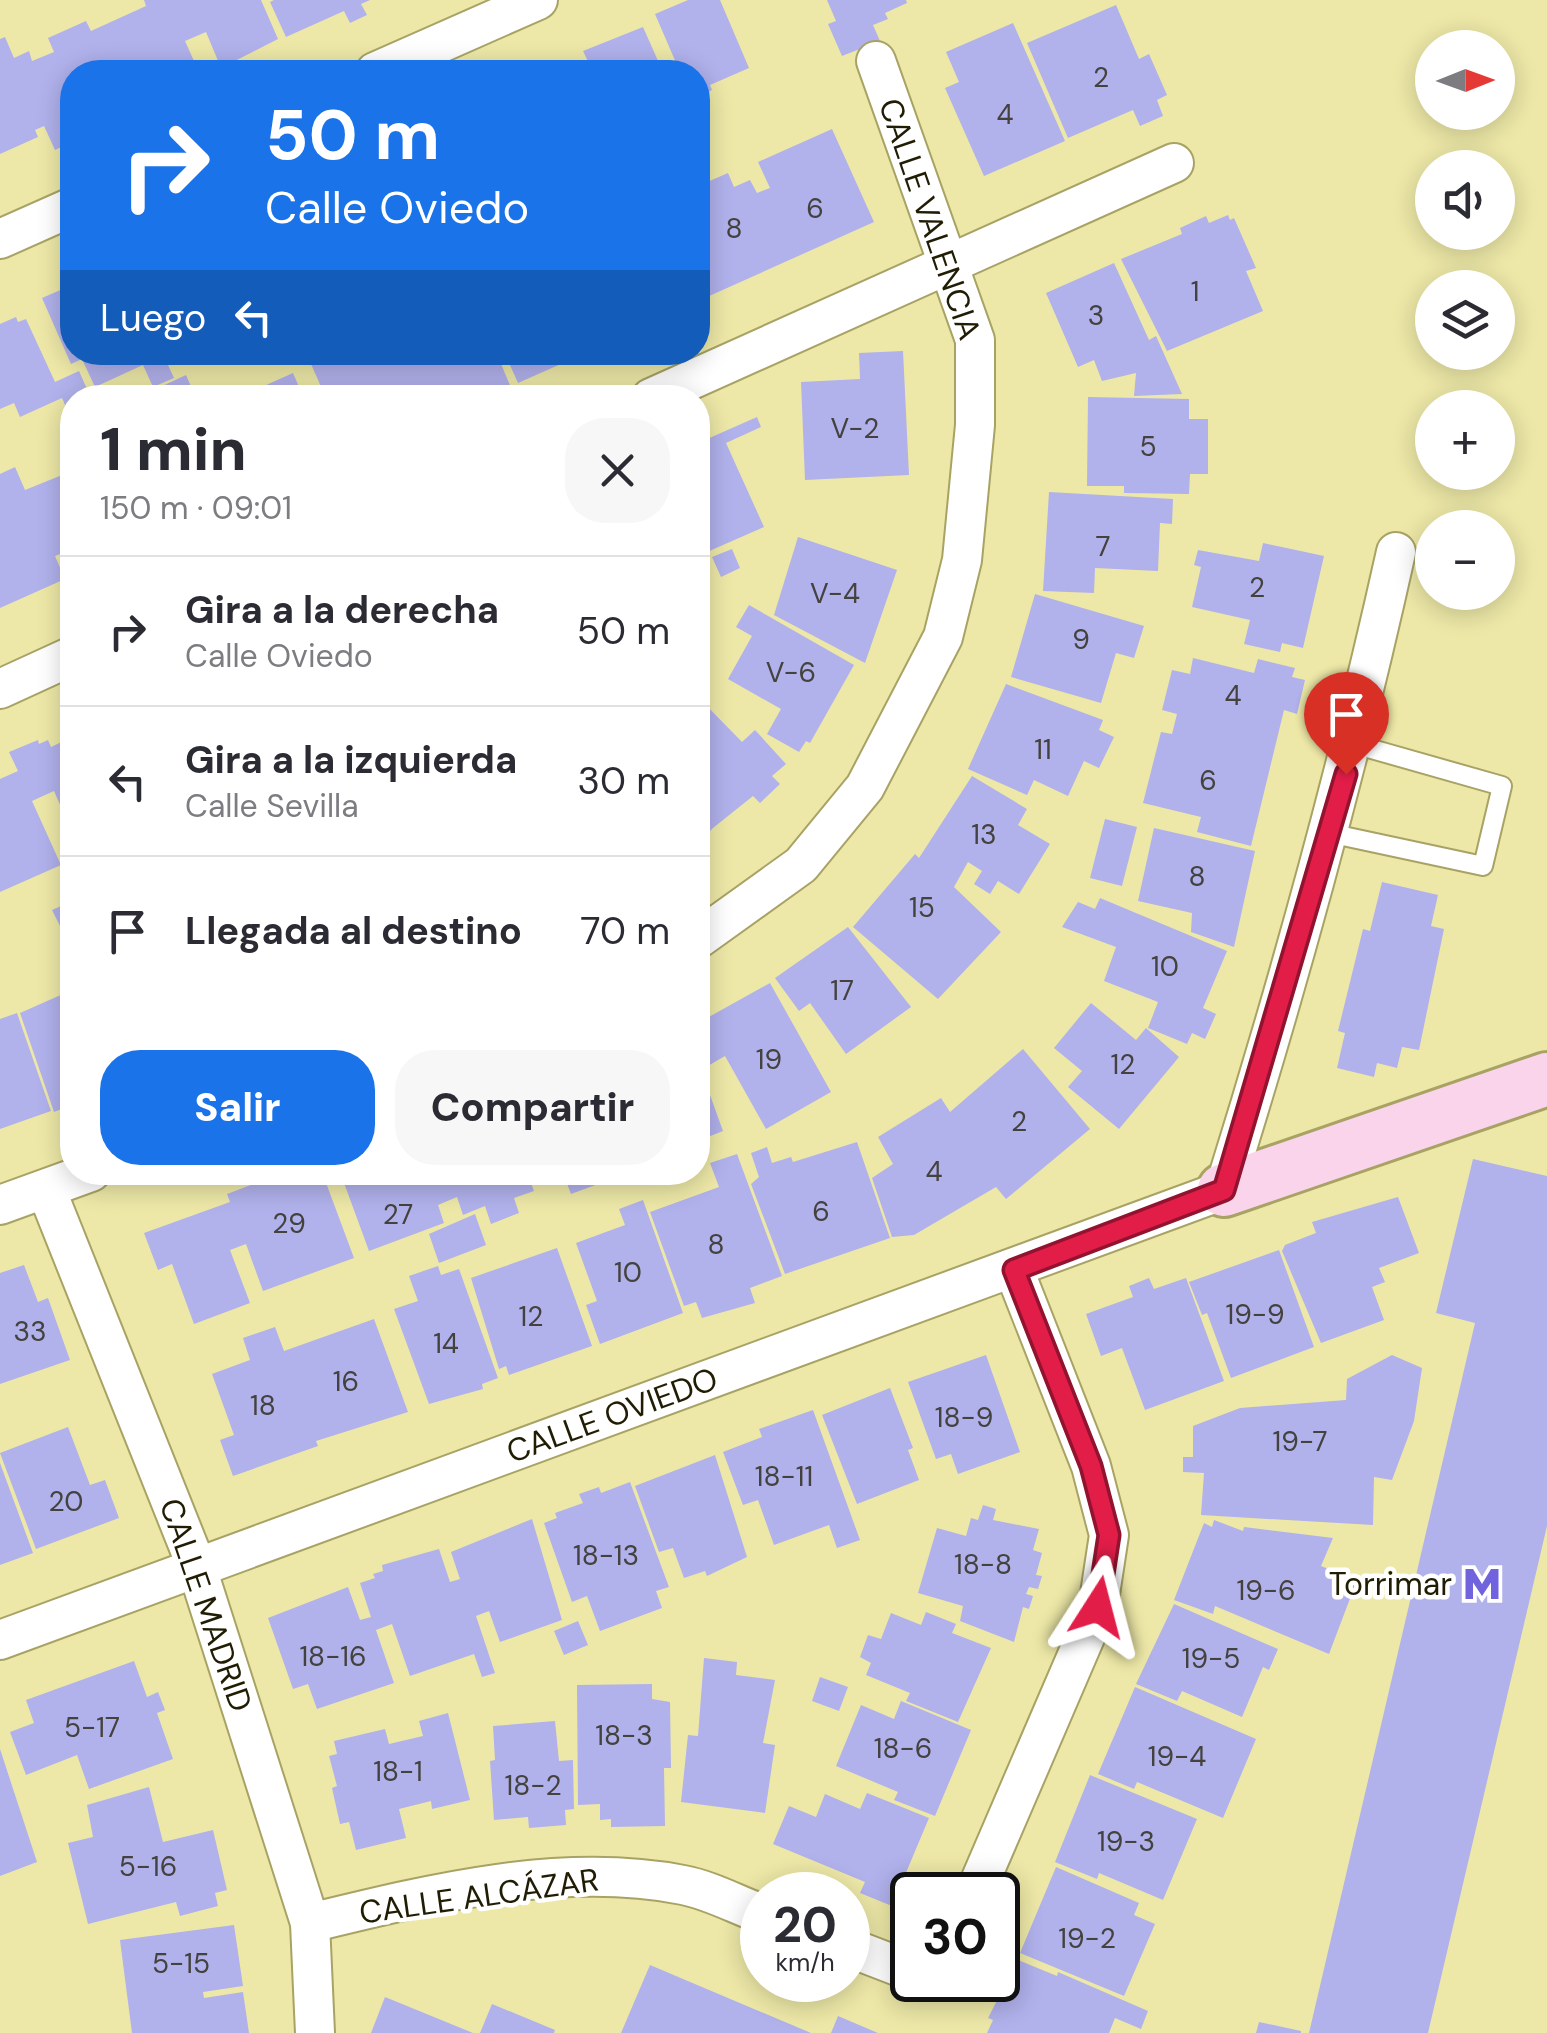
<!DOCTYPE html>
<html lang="es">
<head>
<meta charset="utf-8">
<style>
	:root { --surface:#fff; --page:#f7f7f7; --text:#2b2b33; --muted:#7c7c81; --line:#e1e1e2; --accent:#1a73e8 }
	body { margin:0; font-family:"DM Sans",sans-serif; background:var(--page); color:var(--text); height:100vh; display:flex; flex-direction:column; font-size:38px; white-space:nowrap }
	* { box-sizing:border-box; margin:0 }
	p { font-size:32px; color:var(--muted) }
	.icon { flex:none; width:55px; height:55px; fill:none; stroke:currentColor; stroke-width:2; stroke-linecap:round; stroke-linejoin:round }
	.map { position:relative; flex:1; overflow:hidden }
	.sheet { position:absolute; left:60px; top:385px; width:650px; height:800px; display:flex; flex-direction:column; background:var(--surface); border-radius:40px; box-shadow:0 5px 25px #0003 }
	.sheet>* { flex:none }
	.guide { position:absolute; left:60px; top:60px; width:650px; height:305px; border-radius:40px; box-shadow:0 5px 25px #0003; background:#1a73e8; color:#fff; overflow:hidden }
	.needle { width:65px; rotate:89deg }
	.fabs { position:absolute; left:1415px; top:30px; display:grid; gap:20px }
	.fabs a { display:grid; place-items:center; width:100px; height:100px; border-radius:50%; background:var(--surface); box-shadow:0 5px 25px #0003; font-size:50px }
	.speed { position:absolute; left:740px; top:1872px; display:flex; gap:20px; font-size:50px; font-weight:700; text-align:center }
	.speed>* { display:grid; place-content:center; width:130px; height:130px; border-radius:50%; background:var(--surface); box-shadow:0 5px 25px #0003; line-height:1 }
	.speed small { font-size:25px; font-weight:400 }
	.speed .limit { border:5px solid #111; border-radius:15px; background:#fff; color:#111 }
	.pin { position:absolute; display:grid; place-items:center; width:85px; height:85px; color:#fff; margin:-102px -42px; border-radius:50% 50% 50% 0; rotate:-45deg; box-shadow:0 0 10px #0007 }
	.pin .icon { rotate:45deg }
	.me { position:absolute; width:110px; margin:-55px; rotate:9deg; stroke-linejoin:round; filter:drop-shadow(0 0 8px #0008) }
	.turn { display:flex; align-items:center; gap:35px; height:210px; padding:0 40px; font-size:45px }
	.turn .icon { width:130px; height:130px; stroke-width:2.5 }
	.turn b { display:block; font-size:70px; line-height:85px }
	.then { display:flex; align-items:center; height:95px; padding:0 40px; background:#0003; gap:20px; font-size:38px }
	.round { display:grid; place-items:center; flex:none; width:105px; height:105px; border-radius:40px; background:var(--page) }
	.head { display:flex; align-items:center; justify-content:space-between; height:170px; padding:0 40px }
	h1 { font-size:60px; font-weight:800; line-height:75px }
	.primary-button { display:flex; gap:20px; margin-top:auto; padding:20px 40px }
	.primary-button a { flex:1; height:115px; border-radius:40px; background:var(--accent); color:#fff; font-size:40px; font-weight:800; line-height:115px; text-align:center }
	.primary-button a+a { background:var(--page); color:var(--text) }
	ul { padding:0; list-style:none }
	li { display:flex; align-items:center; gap:30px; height:150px; padding:0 40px; border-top:2px solid var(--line) }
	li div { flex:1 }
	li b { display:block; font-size:38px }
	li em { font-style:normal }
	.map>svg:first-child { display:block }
	.building { fill:#b1b1ec }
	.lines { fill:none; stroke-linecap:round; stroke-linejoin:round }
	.lane-casing { stroke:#a8a365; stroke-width:22 }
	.street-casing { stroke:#a8a365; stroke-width:42 }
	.secondary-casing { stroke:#a8a365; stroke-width:58 }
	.lane { stroke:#fff; stroke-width:18 }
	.street { stroke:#fff; stroke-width:38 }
	.secondary { stroke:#f9d4eb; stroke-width:52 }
	.route-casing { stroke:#92132f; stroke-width:25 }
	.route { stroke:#e11d48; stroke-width:18 }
	.labels { text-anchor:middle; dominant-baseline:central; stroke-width:9; stroke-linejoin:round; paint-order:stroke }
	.number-label { font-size:28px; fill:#44423e }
	.street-label { font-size:32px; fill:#201d04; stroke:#fff }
	.poi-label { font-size:32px; fill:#201d04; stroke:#fff; text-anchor:end }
</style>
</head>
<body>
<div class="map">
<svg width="1547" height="2033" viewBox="0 0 1547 2033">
	<rect width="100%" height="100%" fill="#ede8a7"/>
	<g class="building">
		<polygon points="144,0 261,0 278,39 221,68 206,32 185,41 199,72 72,72 72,142 55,150 44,126 35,130 38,137 0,154 0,39 5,37 14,58 29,51 32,61 54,52 48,38 86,21 91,31 146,6"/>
		<polygon points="274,0 370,0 361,4 367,15 350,23 344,11 286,37 270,2"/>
		<polygon points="688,0 720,0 749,68 710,85 712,90 698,97 698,72 680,72 655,14"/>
		<polygon points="827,0 906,0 907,3 885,13 888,19 873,25 880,41 842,56 828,24 836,21"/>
		<polygon points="1116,5 1139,59 1149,54 1167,95 1157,100 1163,116 1140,126 1133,110 1068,138 1027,43"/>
		<polygon points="1013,23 1065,141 984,176 945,88 959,82 946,52"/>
		<polygon points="643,27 663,72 593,72 583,51"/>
		<polygon points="832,129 874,222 698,301 698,186 728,173 734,187 750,180 757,193 770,188 758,162"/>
		<polygon points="1228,215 1230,220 1234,218 1256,268 1246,271 1263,311 1167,351 1121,259 1182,234 1180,228 1206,216 1209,223"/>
		<polygon points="1114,263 1149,340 1156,336 1182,394 1134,396 1136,373 1102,381 1094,360 1078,367 1046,293"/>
		<polygon points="72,285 72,352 162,352 174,378 153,387 143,365 95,387 82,359 71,364 42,298"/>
		<polygon points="16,317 18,322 26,319 55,382 79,371 91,398 72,398 72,421 62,398 20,417 14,403 0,409 0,324"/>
		<polygon points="903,351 909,475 805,480 801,382 860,379 859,353"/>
		<polygon points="337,352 496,352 512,390 495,398 326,398 311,364"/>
		<polygon points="504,352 588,352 518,383"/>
		<polygon points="293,373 304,398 237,398"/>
		<polygon points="186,375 196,398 158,398 158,388"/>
		<polygon points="1088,397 1189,399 1189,419 1208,419 1208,474 1190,474 1189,494 1124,493 1124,486 1087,486"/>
		<polygon points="757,417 761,427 726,443 764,527 698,556 698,443"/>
		<polygon points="15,467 25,490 72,471 72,574 63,553 55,556 65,579 0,608 0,474"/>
		<polygon points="1049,492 1173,499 1172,524 1160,523 1158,571 1095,568 1094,593 1043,591"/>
		<polygon points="798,537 897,570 865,663 774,615"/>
		<polygon points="1263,543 1324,556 1303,648 1282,643 1280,652 1244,644 1250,620 1192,607 1201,567 1194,565 1198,550 1259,561"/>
		<polygon points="732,549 740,568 721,577 712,557"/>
		<polygon points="1035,594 1144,626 1134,658 1116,653 1101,703 1011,677"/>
		<polygon points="749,605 854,665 810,743 806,741 799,752 767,734 781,709 728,679 752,636 736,627"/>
		<polygon points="1193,658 1254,673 1258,659 1295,668 1292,677 1305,680 1297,714 1284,710 1251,846 1197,832 1201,817 1143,803 1161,732 1172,734 1177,714 1162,710 1172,670 1190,674"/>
		<polygon points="1006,684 1103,720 1099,730 1114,737 1099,768 1084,761 1068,796 1034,780 1027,795 968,769"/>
		<polygon points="702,701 742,742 755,730 786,764 772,776 780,784 760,803 753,796 713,828 703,838 709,848 698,855 698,705"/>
		<polygon points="72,737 72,832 54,791 32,801 61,865 0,892 0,779 18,771 9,752 38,740 39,744 48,740 51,747"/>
		<polygon points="972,776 1027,809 1018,825 1050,844 1019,894 998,881 990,894 974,884 982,871 968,862 954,887 1001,932 938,999 853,927 915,854 919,858"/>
		<polygon points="1105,819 1137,827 1122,886 1090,878"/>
		<polygon points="1154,828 1255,851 1234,947 1191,932 1192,913 1138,901"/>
		<polygon points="1382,882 1438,895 1431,926 1444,929 1419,1050 1402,1047 1397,1068 1377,1063 1374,1077 1337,1068 1345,1033 1338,1031 1363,929 1370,931"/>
		<polygon points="1100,898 1227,951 1203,1008 1216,1014 1205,1039 1192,1033 1187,1044 1148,1028 1158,1002 1104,981 1116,947 1062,927 1078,902 1095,909"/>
		<polygon points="72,901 72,928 63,932 52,910"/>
		<polygon points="848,927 911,1007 846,1054 810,1003 799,1011 775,978"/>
		<polygon points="770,983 831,1092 766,1129 725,1056 701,1070 723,1131 698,1141 698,1023"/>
		<polygon points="72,990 72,1105 54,1112 20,1013"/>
		<polygon points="1091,1003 1136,1040 1146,1028 1179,1057 1119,1129 1068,1087 1082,1071 1054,1048"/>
		<polygon points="17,1013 51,1111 0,1129 0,1019"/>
		<polygon points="1023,1049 1090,1129 1006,1199 996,1187 914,1235 892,1237 872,1178 893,1164 878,1137 941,1098 950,1112"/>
		<polygon points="857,1142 890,1238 785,1274 751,1184 759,1177 751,1153 767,1147 772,1163 791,1157 793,1162"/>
		<polygon points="737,1154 782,1276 750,1288 755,1303 702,1318 696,1302 684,1306 650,1212 719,1187 710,1163"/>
		<polygon points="1473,1159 1547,1176 1547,1526 1428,2033 1309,2033 1475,1323 1436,1313"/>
		<polygon points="285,1172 322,1172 354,1258 263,1291 246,1244 230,1250 250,1303 194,1324 172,1264 158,1270 144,1233 230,1202 227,1194"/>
		<polygon points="340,1172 527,1172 534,1191 514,1198 519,1213 491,1224 485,1206 463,1215 457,1197 438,1205 444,1223 369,1251"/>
		<polygon points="552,1172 628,1172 628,1173 571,1194 566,1181 556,1184"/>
		<polygon points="1398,1197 1419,1253 1379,1268 1385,1282 1372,1287 1384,1320 1321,1343 1282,1251 1285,1245 1316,1233 1312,1222"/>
		<polygon points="643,1200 683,1313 600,1344 586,1305 597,1301 576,1243 625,1225 619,1209"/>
		<polygon points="475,1214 486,1245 439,1263 429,1234"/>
		<polygon points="557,1248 592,1346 509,1375 506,1366 499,1369 471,1278"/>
		<polygon points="1279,1250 1314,1347 1231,1378 1207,1313 1202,1315 1189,1282"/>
		<polygon points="24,1265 38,1302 48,1298 70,1360 0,1384 0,1273"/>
		<polygon points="438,1266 441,1275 459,1269 498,1378 482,1384 483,1389 429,1404 394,1309 418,1301 409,1276"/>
		<polygon points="1149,1278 1154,1289 1186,1278 1224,1381 1145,1410 1122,1348 1101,1356 1086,1314 1133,1297 1129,1286"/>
		<polygon points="374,1319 408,1412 316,1441 318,1446 233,1476 220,1440 234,1435 212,1374 250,1360 243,1338 275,1327 284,1351"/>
		<polygon points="986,1355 1020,1452 958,1474 951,1454 936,1459 908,1382"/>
		<polygon points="1392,1355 1422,1368 1414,1421 1392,1480 1374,1477 1373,1525 1201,1515 1204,1473 1183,1472 1183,1457 1193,1457 1193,1426 1240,1408 1346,1400 1347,1379"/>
		<polygon points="890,1388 913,1448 908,1450 919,1480 857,1504 822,1415"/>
		<polygon points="813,1410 860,1540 837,1548 829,1525 774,1545 758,1500 743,1505 723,1452 762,1437 759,1429"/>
		<polygon points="68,1427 90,1485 105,1480 119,1518 36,1549 0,1453"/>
		<polygon points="715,1455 747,1557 707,1576 705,1571 684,1578 673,1548 659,1552 635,1486"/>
		<polygon points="0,1463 33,1553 0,1565"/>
		<polygon points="630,1482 669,1587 656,1591 662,1608 600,1631 587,1596 572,1602 544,1523 557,1518 555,1513 583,1503 579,1494 599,1487 601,1493"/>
		<polygon points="983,1505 996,1509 993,1520 1039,1529 1033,1550 1042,1553 1036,1575 1042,1576 1038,1589 1029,1587 1026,1594 1033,1596 1029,1609 1023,1607 1014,1642 960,1621 963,1606 918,1593 937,1528 966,1536 971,1518 978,1520"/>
		<polygon points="532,1519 562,1620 500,1642 489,1611 476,1616 495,1673 482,1677 474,1654 410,1676 392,1624 376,1630 394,1683 317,1709 308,1684 293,1689 268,1618 348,1587 360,1620 371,1617 360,1583 375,1578 373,1574 383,1571 382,1565 439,1549 450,1582 460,1579 451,1552"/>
		<polygon points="1214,1520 1243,1531 1244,1527 1333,1538 1321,1566 1357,1580 1329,1654 1215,1606 1213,1614 1174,1600 1204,1523 1212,1527"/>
		<polygon points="1174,1604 1278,1649 1269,1670 1263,1667 1242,1717 1182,1691 1177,1701 1136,1684"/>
		<polygon points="926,1612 956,1624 952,1633 991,1648 958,1722 906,1701 910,1693 866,1675 871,1663 860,1657 868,1635 881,1639 891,1613 921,1625"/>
		<polygon points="578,1621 588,1645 564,1655 554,1631"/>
		<polygon points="704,1658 737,1662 736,1675 775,1680 763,1743 775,1745 765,1813 681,1802 688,1735 698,1736"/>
		<polygon points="134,1661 147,1697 158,1692 165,1710 157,1713 173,1759 89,1789 77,1755 26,1775 10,1732 34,1723 26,1700"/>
		<polygon points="820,1677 848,1687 839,1711 812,1701"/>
		<polygon points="652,1684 652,1699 670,1702 671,1768 664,1768 665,1826 611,1827 611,1819 600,1820 600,1804 578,1805 577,1685"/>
		<polygon points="1135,1687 1256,1739 1223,1818 1137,1782 1134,1789 1098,1774"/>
		<polygon points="901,1701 971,1730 935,1816 894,1800 898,1792 836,1766 861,1705 894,1719"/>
		<polygon points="448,1713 470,1800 432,1809 431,1801 399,1809 406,1838 356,1850 349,1822 340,1824 332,1788 337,1786 329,1756 337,1754 334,1741 385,1729 389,1744 423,1736 419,1721"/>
		<polygon points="555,1721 559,1761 573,1760 574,1809 565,1810 566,1825 529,1828 528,1817 494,1820 490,1761 495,1760 493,1726"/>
		<polygon points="0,1749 37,1862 0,1876"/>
		<polygon points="1090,1775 1197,1819 1163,1900 1099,1873 1097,1879 1055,1862"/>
		<polygon points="149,1787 163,1842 213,1830 227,1890 215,1893 218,1906 180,1916 176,1902 88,1924 68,1843 93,1837 87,1805"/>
		<polygon points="867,1793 929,1818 892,1906 860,1893 865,1882 773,1844 789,1806 816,1817 825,1794 860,1809"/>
		<polygon points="1056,1867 1139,1903 1134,1915 1155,1924 1124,1996 1020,1953"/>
		<polygon points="234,1925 243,1986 203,1992 204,1998 243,1992 249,2033 132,2033 120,1940"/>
		<polygon points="1018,1960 1057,1976 1058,1972 1148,2011 1141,2029 1115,2018 1109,2033 987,2033 993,2020 988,2018"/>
		<polygon points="650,1965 811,2033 621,2033"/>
		<polygon points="385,1997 473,2033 371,2033"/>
		<polygon points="492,2004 555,2030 554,2033 480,2033"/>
		<polygon points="838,2016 878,2033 831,2033"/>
		<polygon points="1259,2022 1301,2031 1301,2033 1256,2033"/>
	</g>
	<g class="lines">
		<g class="lane-casing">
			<polyline id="lane" points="1329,833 1483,866 1502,786 1354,744"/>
		</g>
		<g class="street-casing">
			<g id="street">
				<polyline points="375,72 538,0"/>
				<polyline points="0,239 72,207"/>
				<polyline points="651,398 1174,163"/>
				<polyline points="0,689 72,656"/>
				<polyline points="698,939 801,865 865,787 943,637 962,560 975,425 975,340 876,61"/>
				<polyline points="46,1189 196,1565 310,1923 315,2033"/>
				<polyline points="0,1205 91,1172"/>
				<path d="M 0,1640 L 1224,1190 C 1290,979 1348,768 1396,552"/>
				<polyline points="974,1895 1098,1607 1109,1535 1091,1466 1014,1270"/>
				<path d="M 310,1923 C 429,1894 561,1861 683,1885 C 710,1890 737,1905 762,1914"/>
				<polyline points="848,1947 900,1967 912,1967"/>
			</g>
		</g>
		<g class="secondary-casing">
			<polyline id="secondary" points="1224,1190 1547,1079"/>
		</g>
		<use href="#lane" class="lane"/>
		<use href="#street" class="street"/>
		<use href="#secondary" class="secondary"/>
	</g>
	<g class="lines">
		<g class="route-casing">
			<polyline id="route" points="1098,1607 1109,1535 1091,1466 1014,1270 1224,1190 1346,774"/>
		</g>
		<use href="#route" class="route"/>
	</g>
	<defs>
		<g id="metro-bare" transform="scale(3)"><path d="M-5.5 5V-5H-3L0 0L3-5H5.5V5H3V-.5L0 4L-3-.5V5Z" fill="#7163dd" stroke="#fff" stroke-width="2.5" paint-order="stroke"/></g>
	</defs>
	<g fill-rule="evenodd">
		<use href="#metro-bare" x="1482" y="1584"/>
	</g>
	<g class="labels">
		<g class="number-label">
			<text x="1101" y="77">2</text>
			<text x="1005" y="114">4</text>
			<text x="815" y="208">6</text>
			<text x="734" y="228">8</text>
			<text x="1195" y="291">1</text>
			<text x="1096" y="315">3</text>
			<text x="855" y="428">V-2</text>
			<text x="1148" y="446">5</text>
			<text x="1103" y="546">7</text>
			<text x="1257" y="587">2</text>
			<text x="835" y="593">V-4</text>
			<text x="1081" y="639">9</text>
			<text x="791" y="672">V-6</text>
			<text x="1233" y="695">4</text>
			<text x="1043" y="749">11</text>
			<text x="1208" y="780">6</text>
			<text x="984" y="834">13</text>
			<text x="1197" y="876">8</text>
			<text x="922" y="907">15</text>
			<text x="1165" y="966">10</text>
			<text x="842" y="990">17</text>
			<text x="769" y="1059">19</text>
			<text x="1123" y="1064">12</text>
			<text x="1019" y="1121">2</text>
			<text x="934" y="1171">4</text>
			<text x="821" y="1211">6</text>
			<text x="398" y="1214">27</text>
			<text x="289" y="1223">29</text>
			<text x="716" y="1244">8</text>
			<text x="628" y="1272">10</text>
			<text x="1255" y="1314">19-9</text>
			<text x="531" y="1316">12</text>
			<text x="30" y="1331">33</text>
			<text x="446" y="1343">14</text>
			<text x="346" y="1381">16</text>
			<text x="263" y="1405">18</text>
			<text x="964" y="1417">18-9</text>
			<text x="1300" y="1441">19-7</text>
			<text x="784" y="1476">18-11</text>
			<text x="66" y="1501">20</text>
			<text x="606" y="1555">18-13</text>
			<text x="983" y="1564">18-8</text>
			<text x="1266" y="1590">19-6</text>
			<text x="333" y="1656">18-16</text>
			<text x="1211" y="1658">19-5</text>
			<text x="92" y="1727">5-17</text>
			<text x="624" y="1735">18-3</text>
			<text x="903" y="1748">18-6</text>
			<text x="1177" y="1756">19-4</text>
			<text x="398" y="1771">18-1</text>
			<text x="533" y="1785">18-2</text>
			<text x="1126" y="1841">19-3</text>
			<text x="148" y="1866">5-16</text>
			<text x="1087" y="1938">19-2</text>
			<text x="181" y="1963">5-15</text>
		</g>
		<g class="street-label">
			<text transform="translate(930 219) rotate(71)">CALLE VALENCIA</text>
			<text transform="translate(612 1415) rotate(-20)">CALLE OVIEDO</text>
			<text transform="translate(206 1605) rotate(71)">CALLE MADRID</text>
			<text transform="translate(479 1896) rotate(-8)">CALLE ALCÁZAR</text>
		</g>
		<g class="poi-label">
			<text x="1452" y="1584">Torrimar</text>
		</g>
	</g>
</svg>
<div class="fabs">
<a><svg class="needle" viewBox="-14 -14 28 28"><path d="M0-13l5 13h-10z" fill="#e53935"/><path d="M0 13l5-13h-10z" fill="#7c7c81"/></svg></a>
<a><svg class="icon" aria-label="sound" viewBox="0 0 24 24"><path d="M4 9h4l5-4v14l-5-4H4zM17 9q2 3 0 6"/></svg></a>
<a><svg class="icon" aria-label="layers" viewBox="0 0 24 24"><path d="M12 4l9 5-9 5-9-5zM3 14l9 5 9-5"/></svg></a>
<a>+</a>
<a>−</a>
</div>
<div class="speed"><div>20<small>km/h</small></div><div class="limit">30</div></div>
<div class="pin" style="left:1346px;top:774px;background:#d93025"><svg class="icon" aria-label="arrive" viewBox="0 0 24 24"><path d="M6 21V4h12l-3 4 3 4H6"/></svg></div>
<svg class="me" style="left:1098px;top:1607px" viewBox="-20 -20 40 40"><path d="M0-17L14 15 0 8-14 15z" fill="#e11d48" stroke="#fff" stroke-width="4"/></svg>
<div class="guide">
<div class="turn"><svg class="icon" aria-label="right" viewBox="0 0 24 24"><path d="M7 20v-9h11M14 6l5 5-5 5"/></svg><div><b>50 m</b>Calle Oviedo</div></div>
<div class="then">Luego<svg class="icon" aria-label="left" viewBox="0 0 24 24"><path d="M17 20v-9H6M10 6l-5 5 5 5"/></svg></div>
</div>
<section class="sheet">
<div class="head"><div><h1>1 min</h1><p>150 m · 09:01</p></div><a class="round"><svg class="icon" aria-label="close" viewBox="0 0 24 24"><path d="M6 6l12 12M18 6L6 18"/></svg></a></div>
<ul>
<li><svg class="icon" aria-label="right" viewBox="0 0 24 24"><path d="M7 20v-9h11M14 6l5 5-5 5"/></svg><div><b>Gira a la derecha</b><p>Calle Oviedo</p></div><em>50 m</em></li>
<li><svg class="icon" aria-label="left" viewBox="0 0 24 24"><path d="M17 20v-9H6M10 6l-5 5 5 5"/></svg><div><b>Gira a la izquierda</b><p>Calle Sevilla</p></div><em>30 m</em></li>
<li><svg class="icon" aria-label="arrive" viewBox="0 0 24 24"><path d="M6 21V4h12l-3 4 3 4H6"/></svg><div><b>Llegada al destino</b></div><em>70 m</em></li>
</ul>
<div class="primary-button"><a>Salir</a><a>Compartir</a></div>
</section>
</div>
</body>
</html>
